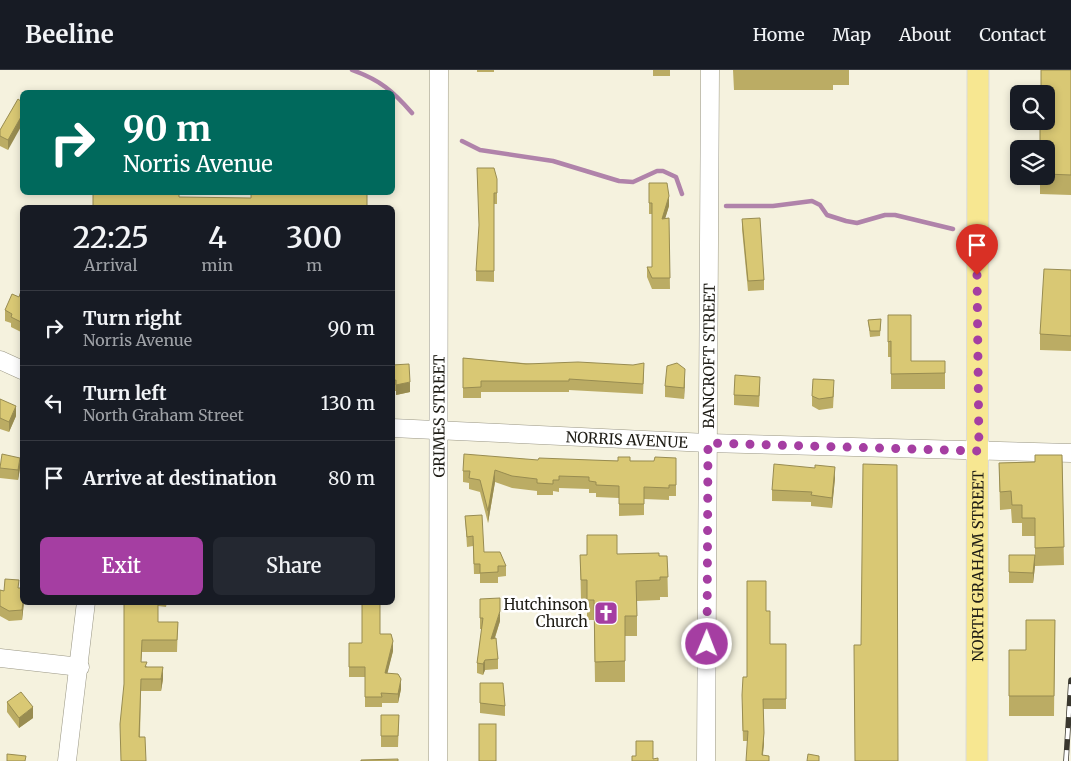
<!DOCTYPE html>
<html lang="en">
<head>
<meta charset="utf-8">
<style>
	:root { --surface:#171b24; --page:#242831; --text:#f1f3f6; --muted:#9ea1a6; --line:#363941; --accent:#a53ea2 }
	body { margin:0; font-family:Merriweather,serif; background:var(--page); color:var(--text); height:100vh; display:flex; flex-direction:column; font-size:19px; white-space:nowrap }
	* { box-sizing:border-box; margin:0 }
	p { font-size:16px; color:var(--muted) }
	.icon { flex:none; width:28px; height:28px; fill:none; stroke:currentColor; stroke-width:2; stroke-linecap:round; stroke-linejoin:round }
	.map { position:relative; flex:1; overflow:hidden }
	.panel { position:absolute; left:20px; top:135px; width:375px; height:400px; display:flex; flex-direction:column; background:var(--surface); border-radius:8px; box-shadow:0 2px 8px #0003 }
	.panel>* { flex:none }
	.banner { position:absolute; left:20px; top:20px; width:375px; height:105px; border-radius:8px; box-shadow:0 2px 8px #0003; background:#00695c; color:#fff; overflow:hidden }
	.tools { position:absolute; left:1010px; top:15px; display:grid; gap:10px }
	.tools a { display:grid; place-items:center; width:45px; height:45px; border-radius:8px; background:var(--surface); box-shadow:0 2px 8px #0003; font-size:25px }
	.pin { position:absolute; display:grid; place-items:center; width:42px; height:42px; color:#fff; margin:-51px -21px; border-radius:50% 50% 50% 0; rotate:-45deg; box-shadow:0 0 5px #0007 }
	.pin .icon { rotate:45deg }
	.me { position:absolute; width:55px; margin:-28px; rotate:1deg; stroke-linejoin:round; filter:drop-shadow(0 0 4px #0008) }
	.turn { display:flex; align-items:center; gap:18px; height:105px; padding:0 20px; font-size:22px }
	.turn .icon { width:65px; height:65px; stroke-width:2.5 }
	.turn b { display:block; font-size:35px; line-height:42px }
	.eta { display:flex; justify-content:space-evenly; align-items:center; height:85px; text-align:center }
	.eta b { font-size:30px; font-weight:600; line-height:35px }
	.primary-button { display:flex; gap:10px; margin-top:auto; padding:10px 20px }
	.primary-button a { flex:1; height:58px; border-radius:8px; background:var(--accent); color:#fff; font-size:20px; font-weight:600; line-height:58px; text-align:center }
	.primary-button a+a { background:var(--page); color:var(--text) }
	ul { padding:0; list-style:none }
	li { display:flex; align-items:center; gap:15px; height:75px; padding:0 20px; border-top:1px solid var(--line) }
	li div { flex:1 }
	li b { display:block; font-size:19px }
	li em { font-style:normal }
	header { display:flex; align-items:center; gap:30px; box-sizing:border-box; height:70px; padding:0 25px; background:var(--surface); border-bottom:1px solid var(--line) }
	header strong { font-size:24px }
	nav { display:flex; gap:28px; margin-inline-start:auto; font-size:18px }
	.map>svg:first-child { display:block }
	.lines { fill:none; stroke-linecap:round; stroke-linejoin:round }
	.stream { stroke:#b083aa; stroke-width:4.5 }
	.minor-casing { stroke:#9a9785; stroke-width:19 }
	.major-casing { stroke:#dbdbda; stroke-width:23 }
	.minor { stroke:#fff; stroke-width:18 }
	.major { stroke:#f7e791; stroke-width:21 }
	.rail-casing { stroke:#39372e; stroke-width:5.5 }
	.rail { stroke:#fff; stroke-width:4; stroke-dasharray:11; stroke-linecap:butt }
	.wall { fill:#bbac64 }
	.shaded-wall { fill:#988c51 }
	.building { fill:#d9c874; stroke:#988c51 }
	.route { stroke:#a53ea2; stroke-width:9; stroke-dasharray:0 16.2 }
	.labels { text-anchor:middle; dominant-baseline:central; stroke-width:5; stroke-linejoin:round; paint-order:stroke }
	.street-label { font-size:15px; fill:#1e1c15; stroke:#fff }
	.poi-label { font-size:15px; fill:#1e1c15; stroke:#fff; text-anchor:end }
</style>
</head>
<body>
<header>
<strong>Beeline</strong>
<nav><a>Home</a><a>Map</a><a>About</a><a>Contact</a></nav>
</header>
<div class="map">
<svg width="1071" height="691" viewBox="0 0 1071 691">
	<rect width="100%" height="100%" fill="#f5f2de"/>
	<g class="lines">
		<g class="stream">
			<path d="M 352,0 C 380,10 393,21 412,43"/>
			<polyline points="462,71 480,80 553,91 619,111 633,112 657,101 663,101 676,107 682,124"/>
			<polyline points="726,136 773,136 812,131 820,135 827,145 846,151 857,153 885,145 895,145 953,159"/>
		</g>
		<g class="minor-casing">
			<g id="minor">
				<polyline points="0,290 22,300"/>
				<path id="s1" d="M 392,358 L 708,373 L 1071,383"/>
				<polyline points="0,588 80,597"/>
				<polyline points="67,691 86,532"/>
				<path id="s2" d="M 438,691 L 439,0"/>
				<path id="s3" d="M 706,691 L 710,0"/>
			</g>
		</g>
		<g class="major-casing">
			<g id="major">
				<path id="s4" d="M 977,691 L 978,0"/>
			</g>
		</g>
		<use href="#minor" class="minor"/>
		<use href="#major" class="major"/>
		<g class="rail-casing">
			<polyline id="rail" points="1066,691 1071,610"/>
		</g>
		<use href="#rail" class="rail"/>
	</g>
	<g class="wall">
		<rect x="477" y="0" width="17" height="2"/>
		<rect x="653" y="0" width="17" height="6"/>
		<polygon points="733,0 849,0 849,15 833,15 833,20 734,20"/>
		<polygon points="1071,0 1071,125 1040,124 1040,106 1046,106 1046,79"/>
		<polygon points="22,32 8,80 0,76 0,60"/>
		<polygon points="497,109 497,134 494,134 494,212 476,211 476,201"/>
		<polygon points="649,113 669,136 665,148 669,148 670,219 652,219 647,207 647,197 652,197 652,144 649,144"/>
		<polygon points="742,149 764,210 764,220 748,221 742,159"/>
		<polygon points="1071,200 1071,281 1040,280 1040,264"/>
		<polygon points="22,222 21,262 11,257 11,253 5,251 5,240 19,227"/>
		<polygon points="888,245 911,291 945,291 945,319 891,319 891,287 888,287"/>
		<polygon points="881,249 880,266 870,267 868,250"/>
		<polygon points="392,277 394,295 410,322 396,325 396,321 392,321"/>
		<polygon points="463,288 644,303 643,324 569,320 569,322 481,322 481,328 463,328"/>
		<polygon points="685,310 684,329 665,327 665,316"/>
		<polygon points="760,317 759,337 734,335 734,325"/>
		<polygon points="834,320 833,338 819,340 812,336 812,326"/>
		<polygon points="0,329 16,346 9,362 0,359"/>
		<polygon points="1062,385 1064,495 1035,496 1033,513 1009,513 1009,485 1035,485 1035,466 1022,466 1022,453 1012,453 1011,439 1000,440 999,393 1035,392"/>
		<polygon points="676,388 676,426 669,426 669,430 644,429 644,445 619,446 619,428 596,427 596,423 589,423 589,419 559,418 559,422 553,421 553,425 537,425 537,421 512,418 495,412 488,453 480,422 469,419 469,413 463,412 463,401 538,390 654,391"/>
		<polygon points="0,398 20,398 18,410 0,408"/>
		<polygon points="815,398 835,408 832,438 811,436 811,432 772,431 772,420"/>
		<polygon points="465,446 484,482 506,496 506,506 498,507 498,513 480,513 480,504 474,504 473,476 467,477"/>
		<polygon points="617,484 667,486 668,527 660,527 660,530 637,531 637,566 625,566 625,612 595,612 594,550 587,550 587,530 581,530 580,485"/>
		<polygon points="19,518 22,532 24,532 22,550 9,551 0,546 0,520 4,521"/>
		<polygon points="480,529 500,551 495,568 498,589 498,599 485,600 483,605 477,603 477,593 482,559 480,559"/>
		<polygon points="124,532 167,532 166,537 158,536 158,552 178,552 177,582 142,582 141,592 163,609 161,621 141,621 140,667 146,691 124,615"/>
		<polygon points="766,541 770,574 786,574 786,639 763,639 764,673 763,685 769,691 748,671 743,671 742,636"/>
		<polygon points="1055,550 1054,646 1009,646 1009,580 1026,580"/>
		<polygon points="380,564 393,581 387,603 401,619 398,633 382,633 382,637 365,637 365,607 349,607 349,573 362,573"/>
		<polygon points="480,613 505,636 505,646 480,643"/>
		<polygon points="7,632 33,648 19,658 7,642"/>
		<polygon points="381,645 399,645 398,677 381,677"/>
	</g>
	<g class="shaded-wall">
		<polygon points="22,45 22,55 8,80 8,70"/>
		<polygon points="669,126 669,136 662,159 662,149"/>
		<polygon points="22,249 22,260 21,262 21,252"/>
		<polygon points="685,299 685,310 684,329 684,318"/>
		<polygon points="410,312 410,322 396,325 396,315"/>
		<polygon points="16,336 16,346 9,362 9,352"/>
		<polygon points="20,388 20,398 18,410 18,400"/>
		<polygon points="835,397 835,408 832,438 832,428"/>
		<polygon points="495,400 495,412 488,453 488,441"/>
		<polygon points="1035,485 1035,496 1033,513 1033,503"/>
		<polygon points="23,532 24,532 22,550 22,540"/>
		<polygon points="500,541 500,551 491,579 491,569"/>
		<polygon points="393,571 393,581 385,613 385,603"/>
		<polygon points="485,590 485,600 483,605 483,594"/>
		<polygon points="163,597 163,609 161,621 161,609"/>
		<polygon points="401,609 401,619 398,633 398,624"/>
		<polygon points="33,637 33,648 19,658 19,648"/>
		<polygon points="764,663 764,673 762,691 762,685"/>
	</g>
	<g class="building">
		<polygon points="1041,0 1071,0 1071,105 1046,104 1046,79 1040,79 1040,51 1046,51 1046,24 1041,24"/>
		<polygon points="18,29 22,32 22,45 8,70 0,66 0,60"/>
		<polygon points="477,98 494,98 497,109 497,123 494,123 494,201 476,201 479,155"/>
		<polygon points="649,113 667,113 669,126 662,149 669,148 670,208 652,208 647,197 652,197 652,133 649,133"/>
		<polygon points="93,122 179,122 179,127 251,128 251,122 367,122 367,138 93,138"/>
		<polygon points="760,148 764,210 748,211 742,149"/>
		<polygon points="1044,199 1071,200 1071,266 1040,264"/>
		<polygon points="21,221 22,222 22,249 21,252 11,247 12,244 5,240 12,224 19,227"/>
		<polygon points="888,245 911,245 911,291 945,291 945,303 891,304 891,271 888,272"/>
		<polygon points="881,249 880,261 870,261 868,250"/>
		<polygon points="392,277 394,291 392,292"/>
		<polygon points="463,288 526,294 578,292 633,295 644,293 643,314 569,309 569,311 481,311 481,317 463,318"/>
		<polygon points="677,293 685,299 684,318 665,316 667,296"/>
		<polygon points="409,294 410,312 396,315 396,310 392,311 392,295"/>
		<polygon points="735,305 760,307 759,326 734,325"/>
		<polygon points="813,309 834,310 833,327 819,329 812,326"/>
		<polygon points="0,329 16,336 9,352 0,348"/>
		<polygon points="2,384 20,388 18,400 0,398"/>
		<polygon points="464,384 538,390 539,388 618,391 618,387 630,387 630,391 654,391 655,387 676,388 676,415 669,415 669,418 644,417 644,434 619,434 619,416 596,415 596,412 589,411 589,407 559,406 559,410 553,410 553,414 537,413 537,409 512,406 495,400 488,441 480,410 469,408 470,401 463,401"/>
		<polygon points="1035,385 1062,385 1064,477 1035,478 1035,448 1022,448 1022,435 1012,435 1011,421 1000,422 999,393 1035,392"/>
		<polygon points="774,394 815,398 815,395 835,397 832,428 811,425 812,422 772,420"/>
		<polygon points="863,394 897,395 898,691 855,691 854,575 861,575"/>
		<polygon points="482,445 484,482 500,482 506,496 498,496 498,502 480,503 480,494 474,494 473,466 467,467 465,446"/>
		<polygon points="587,465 617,465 617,484 659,483 659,486 667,486 668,507 660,507 660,510 636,511 637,546 625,546 625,591 595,592 594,530 587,530 587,510 581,510 580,485 587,485"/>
		<polygon points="1009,485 1035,485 1033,503 1009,502"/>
		<polygon points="5,509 19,510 18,518 22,518 23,532 22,540 9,541 0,536 0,520 4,521"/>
		<polygon points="747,511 766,511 766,541 770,541 770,574 786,574 786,629 763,629 764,663 762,685 769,686 769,691 746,691 748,661 743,661 742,625 743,607 747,607"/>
		<polygon points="500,528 500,541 491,569 496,568 498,589 485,590 483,594 477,593 483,548 480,548 480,529"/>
		<polygon points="124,532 158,532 158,552 178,552 177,570 142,570 141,592 147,592 145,597 163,597 161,609 141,609 139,667 145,667 146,691 121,691 120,654 124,614"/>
		<polygon points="362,534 380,534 380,564 391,564 393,571 385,603 398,604 401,609 398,624 381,623 382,627 365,627 365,597 349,597 349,573 362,573"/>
		<polygon points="1026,550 1055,550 1054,626 1009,626 1009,580 1026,580"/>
		<polygon points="480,613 503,613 505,636 480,633"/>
		<polygon points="21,622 33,637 19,648 7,632"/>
		<polygon points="381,645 399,645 398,666 381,666"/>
		<rect x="479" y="654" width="17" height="37"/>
		<polygon points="636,671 653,671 653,689 658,688 658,691 632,691 632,686 636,686"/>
		<polygon points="7,684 26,686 25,691 7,691"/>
		<polygon points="808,684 819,686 819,691 807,691"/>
		<polygon points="398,689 398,691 361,691 361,690"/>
	</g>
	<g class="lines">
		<polyline class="route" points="707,574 708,373 979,381 977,205"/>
	</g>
	<defs>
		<g id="church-square" transform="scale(1.25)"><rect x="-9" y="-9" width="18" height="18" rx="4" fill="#a53ea2" stroke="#fff"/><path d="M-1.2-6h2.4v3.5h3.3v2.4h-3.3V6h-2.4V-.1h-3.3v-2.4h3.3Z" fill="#fff"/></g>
	</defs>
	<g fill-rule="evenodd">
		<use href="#church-square" x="606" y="543"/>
	</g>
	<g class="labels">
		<g class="street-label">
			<text stroke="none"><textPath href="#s3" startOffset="405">BANCROFT STREET</textPath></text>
			<text stroke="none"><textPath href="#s2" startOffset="345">GRIMES STREET</textPath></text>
			<text stroke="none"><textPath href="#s1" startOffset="235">NORRIS AVENUE</textPath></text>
			<text stroke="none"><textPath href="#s4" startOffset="195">NORTH GRAHAM STREET</textPath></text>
		</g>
		<g class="poi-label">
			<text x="588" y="534">Hutchinson<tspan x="588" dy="17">Church</tspan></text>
		</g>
	</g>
</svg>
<div class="tools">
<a><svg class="icon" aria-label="search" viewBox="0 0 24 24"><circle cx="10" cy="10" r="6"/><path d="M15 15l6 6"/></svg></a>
<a><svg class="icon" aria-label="layers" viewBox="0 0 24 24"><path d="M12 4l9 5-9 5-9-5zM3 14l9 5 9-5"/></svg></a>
</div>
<div class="pin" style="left:977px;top:205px;background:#d93025"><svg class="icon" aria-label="arrive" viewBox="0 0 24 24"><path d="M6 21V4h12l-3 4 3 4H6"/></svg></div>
<svg class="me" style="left:707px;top:574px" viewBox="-20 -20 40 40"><circle r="17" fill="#a53ea2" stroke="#fff" stroke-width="3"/><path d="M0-11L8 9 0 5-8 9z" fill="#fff"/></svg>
<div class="banner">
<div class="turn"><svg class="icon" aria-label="right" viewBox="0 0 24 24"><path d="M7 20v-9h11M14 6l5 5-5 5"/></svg><div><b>90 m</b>Norris Avenue</div></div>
</div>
<section class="panel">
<div class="eta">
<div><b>22:25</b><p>Arrival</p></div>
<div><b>4</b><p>min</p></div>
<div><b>300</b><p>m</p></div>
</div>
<ul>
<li><svg class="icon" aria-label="right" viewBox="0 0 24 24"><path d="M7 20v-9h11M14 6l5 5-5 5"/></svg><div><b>Turn right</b><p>Norris Avenue</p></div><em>90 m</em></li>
<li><svg class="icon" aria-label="left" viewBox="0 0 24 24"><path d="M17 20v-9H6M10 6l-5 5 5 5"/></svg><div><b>Turn left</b><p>North Graham Street</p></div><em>130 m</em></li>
<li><svg class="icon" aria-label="arrive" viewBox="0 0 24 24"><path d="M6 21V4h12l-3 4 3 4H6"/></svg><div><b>Arrive at destination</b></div><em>80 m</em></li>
</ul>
<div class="primary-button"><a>Exit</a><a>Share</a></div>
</section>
</div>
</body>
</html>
